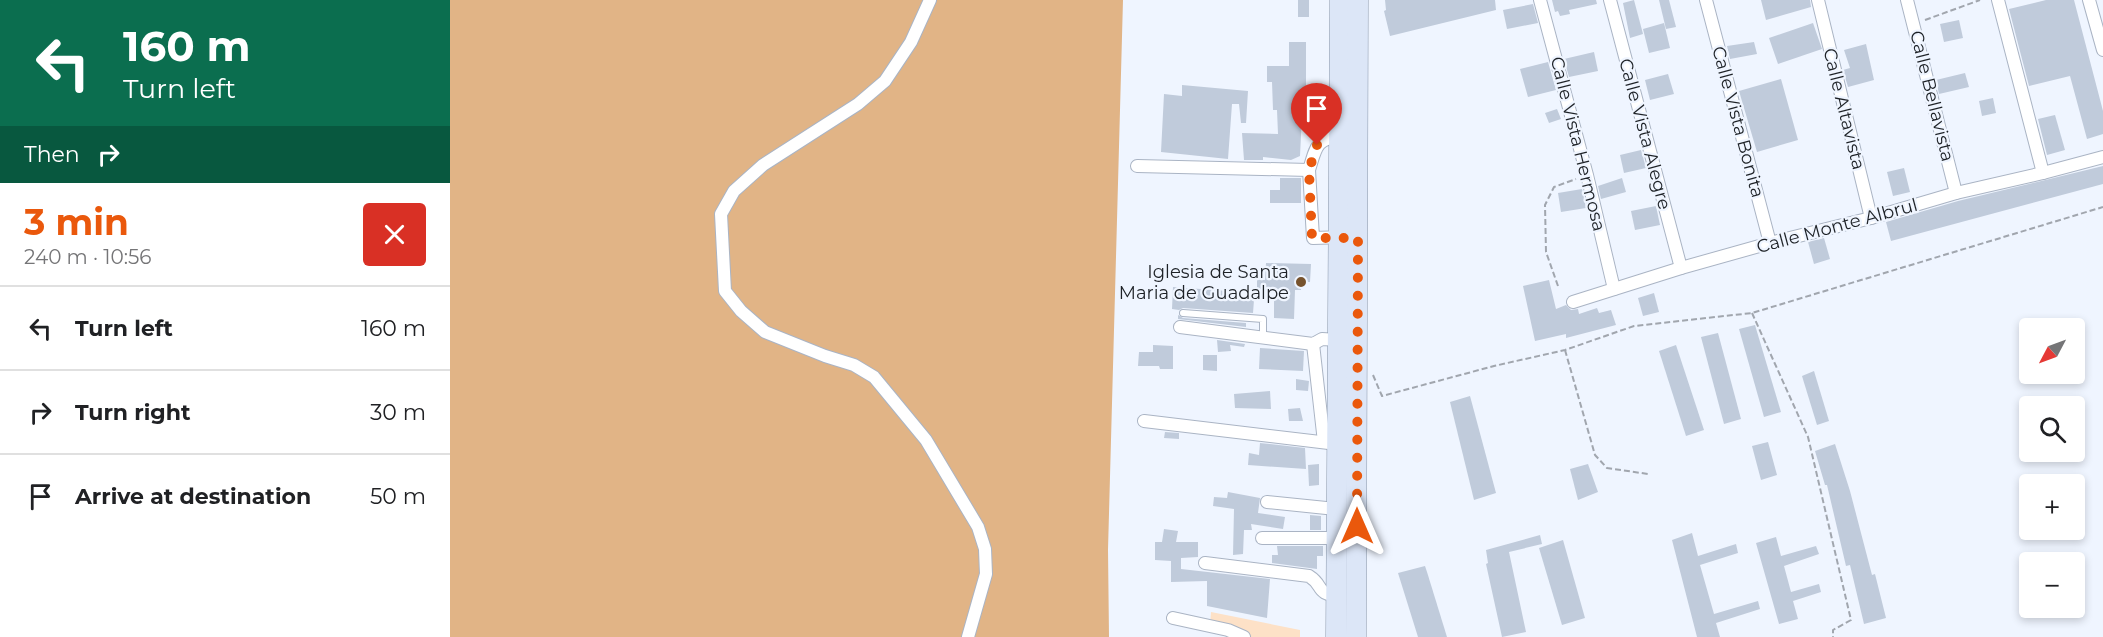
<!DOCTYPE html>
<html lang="en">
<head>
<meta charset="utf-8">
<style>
	:root { --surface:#fff; --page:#f6f6f6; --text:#202124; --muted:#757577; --line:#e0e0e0; --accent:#ea580c }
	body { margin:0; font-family:Montserrat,sans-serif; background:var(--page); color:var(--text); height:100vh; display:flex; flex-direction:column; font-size:22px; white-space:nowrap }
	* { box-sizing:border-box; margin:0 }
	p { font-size:20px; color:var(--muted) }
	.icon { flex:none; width:33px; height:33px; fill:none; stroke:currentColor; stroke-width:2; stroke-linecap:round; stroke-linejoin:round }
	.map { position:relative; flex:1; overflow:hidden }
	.side { display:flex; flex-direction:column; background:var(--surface); width:450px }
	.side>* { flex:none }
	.guide { background:#0b6e4f; color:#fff; overflow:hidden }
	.needle { width:39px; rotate:229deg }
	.tools { position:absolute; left:1569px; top:318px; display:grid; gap:12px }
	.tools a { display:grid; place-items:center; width:66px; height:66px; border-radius:6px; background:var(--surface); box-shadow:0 3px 9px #0003; font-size:30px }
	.pin { position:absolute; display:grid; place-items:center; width:51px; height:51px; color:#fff; margin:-62px -26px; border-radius:50% 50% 50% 0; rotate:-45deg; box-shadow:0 0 6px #0007 }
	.pin .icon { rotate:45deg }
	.me { position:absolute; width:66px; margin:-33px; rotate:0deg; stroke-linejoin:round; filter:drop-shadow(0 0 4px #0008) }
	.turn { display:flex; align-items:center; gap:21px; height:126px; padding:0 24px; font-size:27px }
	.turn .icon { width:78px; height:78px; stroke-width:2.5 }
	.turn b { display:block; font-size:42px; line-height:51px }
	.then { display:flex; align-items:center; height:57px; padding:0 24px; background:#0003; gap:12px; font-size:22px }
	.round { display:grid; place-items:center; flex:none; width:63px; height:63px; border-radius:6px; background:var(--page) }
	.summary { display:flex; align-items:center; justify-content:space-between; height:102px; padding:0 24px }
	h1 { font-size:36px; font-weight:700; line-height:45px; color:var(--accent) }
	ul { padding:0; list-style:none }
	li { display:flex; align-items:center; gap:18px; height:84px; padding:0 24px; border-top:2px solid var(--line) }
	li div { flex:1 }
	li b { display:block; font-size:22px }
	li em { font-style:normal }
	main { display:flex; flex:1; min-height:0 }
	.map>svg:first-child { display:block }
	.green { fill:#fde1c7 }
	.forest { fill:#e1b486 }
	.building { fill:#c0cbdb }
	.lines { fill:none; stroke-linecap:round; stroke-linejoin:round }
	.service-casing { stroke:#aab4c4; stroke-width:8 }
	.minor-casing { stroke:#aab4c4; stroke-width:14 }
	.primary-casing { stroke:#8a97aa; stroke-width:21 }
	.path { stroke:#a1a6ae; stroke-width:2; stroke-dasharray:6 3; stroke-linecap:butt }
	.service { stroke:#fff; stroke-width:6 }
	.minor { stroke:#fff; stroke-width:12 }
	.primary { stroke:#dce6f7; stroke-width:20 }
	.route { stroke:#ea580c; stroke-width:10; stroke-dasharray:0 18 }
	.poi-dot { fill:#77532d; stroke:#eff5ff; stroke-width:2 }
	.labels { text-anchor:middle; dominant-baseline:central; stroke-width:4.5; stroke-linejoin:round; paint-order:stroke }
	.street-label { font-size:18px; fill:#1d2126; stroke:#eff5ff }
	.poi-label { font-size:18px; fill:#1d2126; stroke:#eff5ff; text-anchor:end }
</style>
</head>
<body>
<main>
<section class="side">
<div class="guide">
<div class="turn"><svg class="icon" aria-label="left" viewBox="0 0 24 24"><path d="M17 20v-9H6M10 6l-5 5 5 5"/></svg><div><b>160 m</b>Turn left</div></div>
<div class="then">Then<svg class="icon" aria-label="right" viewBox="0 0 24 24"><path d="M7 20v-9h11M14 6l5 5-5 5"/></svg></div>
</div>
<div class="summary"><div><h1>3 min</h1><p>240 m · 10:56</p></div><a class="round" style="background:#d93025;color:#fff"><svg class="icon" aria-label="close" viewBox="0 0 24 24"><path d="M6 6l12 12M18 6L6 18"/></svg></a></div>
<ul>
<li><svg class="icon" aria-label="left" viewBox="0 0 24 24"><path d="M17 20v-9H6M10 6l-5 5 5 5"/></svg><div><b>Turn left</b></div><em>160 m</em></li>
<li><svg class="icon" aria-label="right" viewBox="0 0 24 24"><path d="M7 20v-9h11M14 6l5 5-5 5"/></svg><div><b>Turn right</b></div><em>30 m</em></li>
<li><svg class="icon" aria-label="arrive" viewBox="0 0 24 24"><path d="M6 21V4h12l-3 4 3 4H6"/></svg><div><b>Arrive at destination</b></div><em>50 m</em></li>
</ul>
</section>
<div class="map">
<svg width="1653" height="637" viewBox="0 0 1653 637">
	<rect width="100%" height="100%" fill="#eff5ff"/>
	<polygon class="green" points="761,612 850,630 850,637 800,637 760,625"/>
	<polygon class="forest" points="0,0 673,0 658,550 659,637 0,637"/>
	<g class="building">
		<rect x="848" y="0" width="11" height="17"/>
		<polygon points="935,0 1045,0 1046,10 940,36 934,11 936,10"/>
		<polygon points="1102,0 1146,0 1147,4 1119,10 1120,14 1110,16 1108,11 1105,12"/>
		<polygon points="1184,0 1193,34 1180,38 1173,3"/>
		<polygon points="1209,0 1219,0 1226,27 1216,29"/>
		<polygon points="1311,0 1360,0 1361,7 1316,20"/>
		<polygon points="1596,0 1624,0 1653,111 1653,134 1637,139 1620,76 1579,86 1559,9"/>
		<polygon points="1083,4 1088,23 1057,29 1053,10"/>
		<polygon points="1509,20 1513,38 1494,42 1490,24"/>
		<polygon points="1214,23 1220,48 1199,53 1193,29"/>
		<polygon points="1363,23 1372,49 1328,64 1319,38"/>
		<polygon points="839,42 856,42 856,102 860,103 860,113 852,114 850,156 841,160 813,157 813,160 794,160 792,133 828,134 827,110 823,110 822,82 817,82 817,66 839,66"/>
		<polygon points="1304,42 1307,54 1280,59 1277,46"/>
		<polygon points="1416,44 1424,80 1398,87 1393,70 1400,68 1394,50"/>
		<polygon points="1144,52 1148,71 1119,77 1114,59"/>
		<polygon points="1098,62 1106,90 1078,97 1070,69"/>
		<polygon points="1515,73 1519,87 1489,94 1486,80"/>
		<polygon points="1218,74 1224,94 1200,100 1195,80"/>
		<polygon points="1331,79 1348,140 1307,152 1289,91"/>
		<polygon points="732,85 798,91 796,123 791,123 789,104 782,104 778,159 711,152 714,94 732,96"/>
		<polygon points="1543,98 1546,113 1532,116 1529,101"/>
		<polygon points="1107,109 1111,119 1099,123 1095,113"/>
		<polygon points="1605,115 1615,150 1597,155 1588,119"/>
		<polygon points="1191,150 1196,168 1174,173 1170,155"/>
		<polygon points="1653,166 1653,184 1441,241 1436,222 1508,201"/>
		<polygon points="1454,168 1460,192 1443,196 1437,172"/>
		<polygon points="830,178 851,178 851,203 820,203 820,190 830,190"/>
		<polygon points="1172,178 1176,192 1151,199 1148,186"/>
		<polygon points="1132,189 1136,208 1111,212 1108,193"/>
		<polygon points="1206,206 1210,225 1185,230 1181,211"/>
		<polygon points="1374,238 1380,259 1364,264 1358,242"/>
		<polygon points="816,263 861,264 860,282 851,282 851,290 845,290 844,319 824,318 824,290 807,289 807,279 815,280"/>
		<polygon points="1099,280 1106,309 1116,305 1121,310 1128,309 1129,314 1147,308 1149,313 1161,310 1166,325 1116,338 1116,334 1085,341 1073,286"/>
		<polygon points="723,287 778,291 777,297 804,300 803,313 733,308 729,310 722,309"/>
		<polygon points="1204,293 1209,312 1193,316 1188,298"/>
		<polygon points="728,315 733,318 796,323 796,327 728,319"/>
		<polygon points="1305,325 1331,412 1314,417 1289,329"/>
		<polygon points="1268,333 1291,419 1274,424 1251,337"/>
		<polygon points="767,340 795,344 794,347 780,345 781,351 768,352"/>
		<polygon points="703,345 723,346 723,369 710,369 709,366 688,366 689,352 703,352"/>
		<polygon points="1226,345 1254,430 1236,436 1209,351"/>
		<polygon points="810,348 854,351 853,371 809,369"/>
		<polygon points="753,355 767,355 767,371 753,370"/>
		<polygon points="1364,371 1379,421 1367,425 1352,376"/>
		<polygon points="846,379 859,381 858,391 846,390"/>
		<polygon points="820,391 821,409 785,408 784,394"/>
		<polygon points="1020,396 1046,493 1024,500 1000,402"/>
		<polygon points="850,408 853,421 839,421 838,409"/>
		<polygon points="715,432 729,433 729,439 714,438"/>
		<polygon points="1318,442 1327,475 1311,480 1302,446"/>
		<polygon points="810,443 855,448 856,469 798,465 799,453 809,455"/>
		<polygon points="1385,444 1400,491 1422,575 1425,574 1436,618 1414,624 1400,565 1396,566 1377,485 1375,485 1365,451"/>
		<polygon points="869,464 869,485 859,486 858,465"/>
		<polygon points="1138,464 1148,492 1128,500 1120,469"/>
		<polygon points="778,492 810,498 808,513 835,517 833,529 801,524 802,530 794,530 793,554 783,555 784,509 763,506 764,497 777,498"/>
		<polygon points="860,515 871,516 871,530 860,530"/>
		<polygon points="714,529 728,531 726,542 748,542 748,557 731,558 731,569 820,579 817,618 757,606 757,581 721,582 721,561 705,560 705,542 712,542"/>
		<polygon points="1242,533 1248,556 1286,544 1288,553 1250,565 1264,614 1308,601 1310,609 1266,623 1270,637 1247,637 1222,540"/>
		<polygon points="1090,535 1092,544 1059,552 1076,632 1052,637 1036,564 1038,563 1036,550"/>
		<polygon points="1326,537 1331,556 1366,546 1369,554 1334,566 1341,592 1369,584 1371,592 1343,601 1348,619 1329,624 1306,543"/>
		<polygon points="1113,540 1135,618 1112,625 1089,548"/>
		<polygon points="827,546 873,546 873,556 867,556 867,569 822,563 822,555 828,555"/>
		<polygon points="975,566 977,572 997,637 968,637 948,573"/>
	</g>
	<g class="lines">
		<g class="service-casing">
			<polyline id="service" points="733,313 813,319 813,337"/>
		</g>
		<g class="minor-casing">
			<g id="minor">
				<polyline points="480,0 461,42 435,81 408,104 313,165 284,191 271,214 275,291 291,311 315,332 375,356 404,365 424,377 476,440 528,527 535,549 536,574 518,637"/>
				<polyline points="1090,0 1137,175 1164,289"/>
				<polyline points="1160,0 1231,268"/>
				<polyline points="1256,0 1320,243"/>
				<polyline points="1368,0 1421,218"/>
				<polyline points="1457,0 1506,193"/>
				<polyline points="1548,0 1593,173"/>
				<polyline points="1639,0 1653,50"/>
				<path d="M 687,166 L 859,170 C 866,148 865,139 890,136"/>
				<polyline points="859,170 863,238 895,237"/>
				<polyline points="1123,302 1231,268 1320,243 1421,218 1506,193 1593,173 1653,157"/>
				<polyline points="730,327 863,344 872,339 888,340"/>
				<polyline points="863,344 874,442"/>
				<polyline points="694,421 887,444"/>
				<polyline points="817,502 886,509"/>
				<polyline points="812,538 885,538"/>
				<path d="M 755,563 L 859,576 C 875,586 864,594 890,596"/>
				<polyline points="723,618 778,630 794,637"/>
			</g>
		</g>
		<g class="primary-casing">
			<g id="primary">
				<polyline points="886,637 890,0"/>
				<polyline points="906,637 908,0"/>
			</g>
		</g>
		<g class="path">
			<polyline points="1475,20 1530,0"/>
			<polyline points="1108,286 1096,252 1095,205 1104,187 1126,179"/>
			<polyline points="1302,313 1358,437 1401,620 1383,630 1383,637"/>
			<polyline points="1115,350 1145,455 1157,468 1198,474"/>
			<polyline points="923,375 932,396 1044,366 1115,350 1184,326 1302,313 1653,207"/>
		</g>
		<use href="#service" class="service"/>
		<use href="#minor" class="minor"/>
		<use href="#primary" class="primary"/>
	</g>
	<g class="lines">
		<polyline class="route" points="867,145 859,170 862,238 908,238 907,526"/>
	</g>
	<circle class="poi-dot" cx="851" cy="282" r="6"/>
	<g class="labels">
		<g class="street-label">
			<text transform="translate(1482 96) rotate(76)">Calle Bellavista</text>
			<text transform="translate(1394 109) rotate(76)">Calle Altavista</text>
			<text transform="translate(1288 122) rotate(75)">Calle Vista Bonita</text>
			<text transform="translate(1195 134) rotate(75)">Calle Vista Alegre</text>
			<text transform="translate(1128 144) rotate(76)">Calle Vista Hermosa</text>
			<text transform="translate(1387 226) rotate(-15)">Calle Monte Albrul</text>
		</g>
		<g class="poi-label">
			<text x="839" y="272">Iglesia de Santa<tspan x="839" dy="21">Maria de Guadalpe</tspan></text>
		</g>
	</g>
</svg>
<div class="tools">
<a><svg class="needle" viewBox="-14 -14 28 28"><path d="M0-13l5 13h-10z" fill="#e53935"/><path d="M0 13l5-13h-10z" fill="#757577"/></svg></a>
<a><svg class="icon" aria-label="search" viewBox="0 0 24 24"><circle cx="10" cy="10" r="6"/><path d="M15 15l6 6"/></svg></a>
<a>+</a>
<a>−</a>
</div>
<div class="pin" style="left:867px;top:145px;background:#d93025"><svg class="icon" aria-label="arrive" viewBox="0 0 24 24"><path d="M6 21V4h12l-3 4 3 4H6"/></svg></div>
<svg class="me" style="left:907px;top:526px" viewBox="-20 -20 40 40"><path d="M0-17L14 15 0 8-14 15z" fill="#ea580c" stroke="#fff" stroke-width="4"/></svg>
</div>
</main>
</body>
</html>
